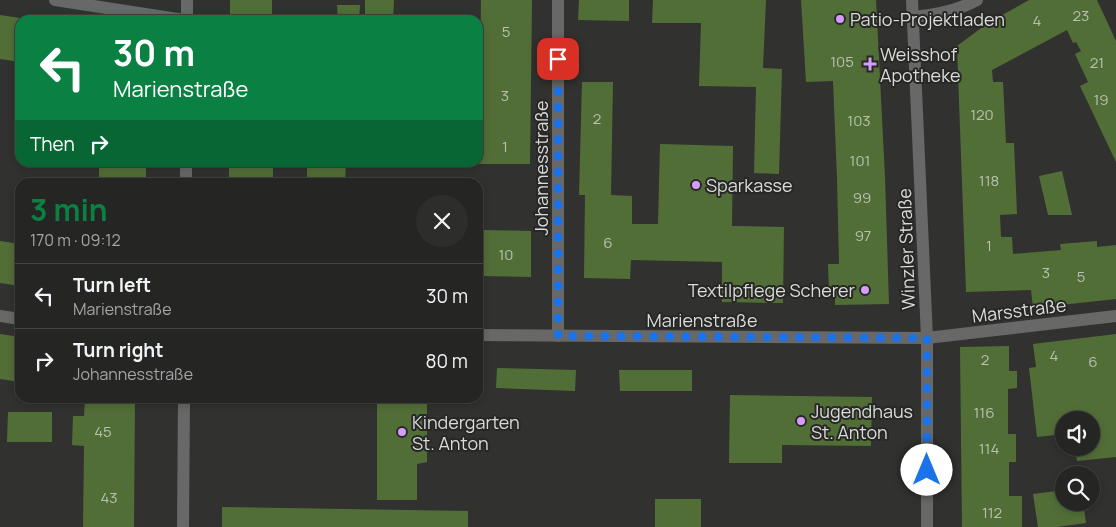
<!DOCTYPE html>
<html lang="en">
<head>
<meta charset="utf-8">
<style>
	:root { --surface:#252624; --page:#2d2e2c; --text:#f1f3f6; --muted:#a3a5a6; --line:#424341; --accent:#0b8043 }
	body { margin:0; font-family:Manrope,sans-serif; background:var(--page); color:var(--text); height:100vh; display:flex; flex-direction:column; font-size:19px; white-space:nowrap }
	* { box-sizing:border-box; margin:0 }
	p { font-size:16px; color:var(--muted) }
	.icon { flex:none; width:28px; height:28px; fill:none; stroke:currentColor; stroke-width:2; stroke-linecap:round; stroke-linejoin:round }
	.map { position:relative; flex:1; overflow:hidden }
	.details { position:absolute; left:15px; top:178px; width:468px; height:225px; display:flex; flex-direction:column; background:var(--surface); border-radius:15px; box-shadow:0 2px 8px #0003,0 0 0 1px var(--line) }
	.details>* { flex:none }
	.banner { position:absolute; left:15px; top:15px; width:468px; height:152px; border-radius:15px; box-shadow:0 2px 8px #0003,0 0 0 1px var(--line); background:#0b8043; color:#fff; overflow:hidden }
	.controls { position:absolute; left:1055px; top:411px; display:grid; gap:10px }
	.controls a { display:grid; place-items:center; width:45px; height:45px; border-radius:50%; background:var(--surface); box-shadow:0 2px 8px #0003,0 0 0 1px var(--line); font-size:25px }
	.pin { position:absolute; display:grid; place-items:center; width:42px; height:42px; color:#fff; margin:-21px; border-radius:10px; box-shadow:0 2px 8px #0006 }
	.me { position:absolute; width:55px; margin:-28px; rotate:0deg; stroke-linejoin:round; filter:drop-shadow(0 0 4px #0008) }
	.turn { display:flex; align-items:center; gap:18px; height:105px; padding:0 15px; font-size:22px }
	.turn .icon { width:65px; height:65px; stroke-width:2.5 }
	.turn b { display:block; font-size:35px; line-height:42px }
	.then { display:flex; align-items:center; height:48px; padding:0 15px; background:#0003; gap:10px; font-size:19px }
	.round { display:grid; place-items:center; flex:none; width:52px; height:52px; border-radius:26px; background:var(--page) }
	.headline { display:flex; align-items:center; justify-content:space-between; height:85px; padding:0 15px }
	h1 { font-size:30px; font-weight:700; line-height:38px; color:var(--accent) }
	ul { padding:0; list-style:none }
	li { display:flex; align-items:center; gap:15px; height:65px; padding:0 15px; border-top:1px solid var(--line) }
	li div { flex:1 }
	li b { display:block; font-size:19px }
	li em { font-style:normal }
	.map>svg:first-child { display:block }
	.building { fill:#526e37 }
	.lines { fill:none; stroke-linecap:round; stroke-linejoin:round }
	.minor { stroke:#676867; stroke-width:12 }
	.route { stroke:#1a73e8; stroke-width:9; stroke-dasharray:0 16.2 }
	.poi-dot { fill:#d59cfb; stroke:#272826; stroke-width:2 }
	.labels { text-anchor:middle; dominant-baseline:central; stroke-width:4; stroke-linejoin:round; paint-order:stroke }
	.number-label { font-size:15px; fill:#b9c0b1 }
	.poi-label { font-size:18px; fill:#dbdcda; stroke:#272826; text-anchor:start }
	.street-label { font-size:18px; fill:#dbdcda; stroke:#272826 }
</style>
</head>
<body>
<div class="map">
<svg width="1116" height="527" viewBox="0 0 1116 527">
	<rect width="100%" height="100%" fill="#313230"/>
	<g class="building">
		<rect x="230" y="0" width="42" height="20"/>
		<polygon points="365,0 394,0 393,20 365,20"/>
		<polygon points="481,0 532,0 530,164 479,164"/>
		<polygon points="579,0 629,0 629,21 578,20"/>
		<polygon points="653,0 766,0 763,68 782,69 779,174 754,173 756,87 699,86 701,23 652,23"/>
		<polygon points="801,0 876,0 885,177 889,304 835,305 835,291 829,291 828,264 839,264 837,178 833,81 806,82"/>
		<polygon points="1029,0 1097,0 1116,41 1116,162 1080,86 1088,82 1075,54 1081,51 1076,42 1073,43 1067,30 992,70 993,82 1003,82 1006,143 1014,143 1017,214 1000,215 1001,237 1012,237 1013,254 1061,250 1060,244 1097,241 1097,247 1116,245 1116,299 1033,308 1031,290 966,292 957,46 988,23"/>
		<polygon points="337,5 360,5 359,20 338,20"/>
		<polygon points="0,15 27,19 20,20 20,62 0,59"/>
		<polygon points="582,82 613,82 611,195 632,196 632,224 658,224 660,144 733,146 732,226 784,227 783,303 722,302 722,262 631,260 630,279 584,278 585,195 579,195"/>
		<rect x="99" y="162" width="47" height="20"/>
		<rect x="229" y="162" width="44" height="17"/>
		<polygon points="307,162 409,162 409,167 346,165 345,182 307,182"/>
		<polygon points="1062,171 1072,215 1048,215 1039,176"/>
		<polygon points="478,230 531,231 531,277 478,276"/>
		<polygon points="0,241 20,244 20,286 0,283"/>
		<polygon points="0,334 20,337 20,382 0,379"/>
		<polygon points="1116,334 1116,457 1077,461 1075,448 1091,448 1091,420 1064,420 1064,434 1037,437 1029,368 1036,367 1033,344"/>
		<polygon points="1009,346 1009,371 1017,371 1017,388 1008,389 1008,434 1016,434 1016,462 1009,462 1009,496 1022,496 1022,527 962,527 960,347"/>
		<polygon points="497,368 576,370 575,391 496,388"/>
		<polygon points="619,370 692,370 692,391 620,391"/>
		<polygon points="730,395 872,397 871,446 782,445 782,463 729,463"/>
		<polygon points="85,398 135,398 134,527 83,527 84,446 72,445 73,416 84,416"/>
		<polygon points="377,398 467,398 467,402 427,402 427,462 417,464 417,500 377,500"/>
		<polygon points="8,412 52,412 52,442 7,442"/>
		<polygon points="1064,490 1064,502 1083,502 1086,523 1057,527 1038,527 1033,494"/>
		<rect x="655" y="499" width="46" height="28"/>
		<polygon points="222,507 468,511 468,527 222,527"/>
	</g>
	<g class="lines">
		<g class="minor">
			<polyline points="55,0 184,20"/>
			<polyline points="912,0 927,338 927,527"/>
			<path d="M 913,17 C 935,15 957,11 977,0"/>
			<polyline points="187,20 187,0"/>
			<polyline points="186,182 186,162"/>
			<polyline points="0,316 20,319"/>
			<polyline points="478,335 927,338 1116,316"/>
			<polyline points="558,336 558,0"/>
			<polyline points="183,527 184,398"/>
		</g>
	</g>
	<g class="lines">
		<polyline class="route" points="558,59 558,336 927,338 927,470"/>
	</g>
	<g class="poi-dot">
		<circle cx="840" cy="19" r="5"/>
		<path d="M867.5 56.5h5v5h5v5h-5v5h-5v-5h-5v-5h5z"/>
		<circle cx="696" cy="185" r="5"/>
		<circle cx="865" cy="290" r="5"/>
		<circle cx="801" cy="421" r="5"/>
		<circle cx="402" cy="432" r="5"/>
	</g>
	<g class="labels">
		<g class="number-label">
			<text x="1081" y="15">23</text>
			<text x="1037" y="20">4</text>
			<text x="506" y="31">5</text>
			<text x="842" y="61">105</text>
			<text x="1097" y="62">21</text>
			<text x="505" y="95">3</text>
			<text x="1101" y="99">19</text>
			<text x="982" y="114">120</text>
			<text x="597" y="118">2</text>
			<text x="859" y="120">103</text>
			<text x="505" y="146">1</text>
			<text x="860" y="160">101</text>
			<text x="989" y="180">118</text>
			<text x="862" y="197">99</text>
			<text x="863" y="235">97</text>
			<text x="608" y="242">6</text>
			<text x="989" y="245">1</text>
			<text x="506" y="254">10</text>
			<text x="1046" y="272">3</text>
			<text x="1081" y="276">5</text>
			<text x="1054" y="355">4</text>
			<text x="985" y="359">2</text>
			<text x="1093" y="361">6</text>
			<text x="984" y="412">116</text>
			<text x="103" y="431">45</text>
			<text x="989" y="448">114</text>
			<text x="109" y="497">43</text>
			<text x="992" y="512">112</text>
		</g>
		<g class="poi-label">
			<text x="850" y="19">Patio-Projektladen</text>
			<text x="880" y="54">Weisshof<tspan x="880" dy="21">Apotheke</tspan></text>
			<text x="706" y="185">Sparkasse</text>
			<text x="855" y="290" text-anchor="end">Textilpflege Scherer</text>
			<text x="811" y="411">Jugendhaus<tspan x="811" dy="21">St. Anton</tspan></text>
			<text x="412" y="422">Kindergarten<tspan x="412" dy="21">St. Anton</tspan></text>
		</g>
		<g class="street-label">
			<text transform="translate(541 168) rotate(-90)">Johannesstraße</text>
			<text transform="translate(906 249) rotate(-92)">Winzler Straße</text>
			<text transform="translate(1019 310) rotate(-7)">Marsstraße</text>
			<text x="702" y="320">Marienstraße</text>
		</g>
	</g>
</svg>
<div class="controls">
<a><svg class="icon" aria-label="sound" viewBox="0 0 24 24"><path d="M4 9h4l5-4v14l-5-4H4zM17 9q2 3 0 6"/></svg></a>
<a><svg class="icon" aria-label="search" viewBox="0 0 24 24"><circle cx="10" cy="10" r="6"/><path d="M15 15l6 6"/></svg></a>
</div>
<div class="pin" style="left:558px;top:59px;background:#d93025"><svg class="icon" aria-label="arrive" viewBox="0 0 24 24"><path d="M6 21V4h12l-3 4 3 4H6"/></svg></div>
<svg class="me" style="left:927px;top:470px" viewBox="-20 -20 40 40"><circle r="19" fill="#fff"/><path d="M0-13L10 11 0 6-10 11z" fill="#1a73e8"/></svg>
<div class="banner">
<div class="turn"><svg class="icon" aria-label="left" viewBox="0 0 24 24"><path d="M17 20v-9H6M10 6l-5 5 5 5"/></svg><div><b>30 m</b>Marienstraße</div></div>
<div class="then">Then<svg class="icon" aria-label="right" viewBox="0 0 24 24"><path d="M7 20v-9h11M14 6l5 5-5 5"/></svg></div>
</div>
<section class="details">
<div class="headline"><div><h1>3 min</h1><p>170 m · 09:12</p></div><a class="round"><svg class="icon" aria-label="close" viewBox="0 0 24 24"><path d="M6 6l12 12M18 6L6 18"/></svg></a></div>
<ul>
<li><svg class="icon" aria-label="left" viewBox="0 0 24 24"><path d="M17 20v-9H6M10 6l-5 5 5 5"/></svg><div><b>Turn left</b><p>Marienstraße</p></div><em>30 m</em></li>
<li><svg class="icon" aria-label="right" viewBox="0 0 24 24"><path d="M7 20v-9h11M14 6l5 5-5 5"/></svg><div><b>Turn right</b><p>Johannesstraße</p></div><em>80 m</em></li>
</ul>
</section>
</div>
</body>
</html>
